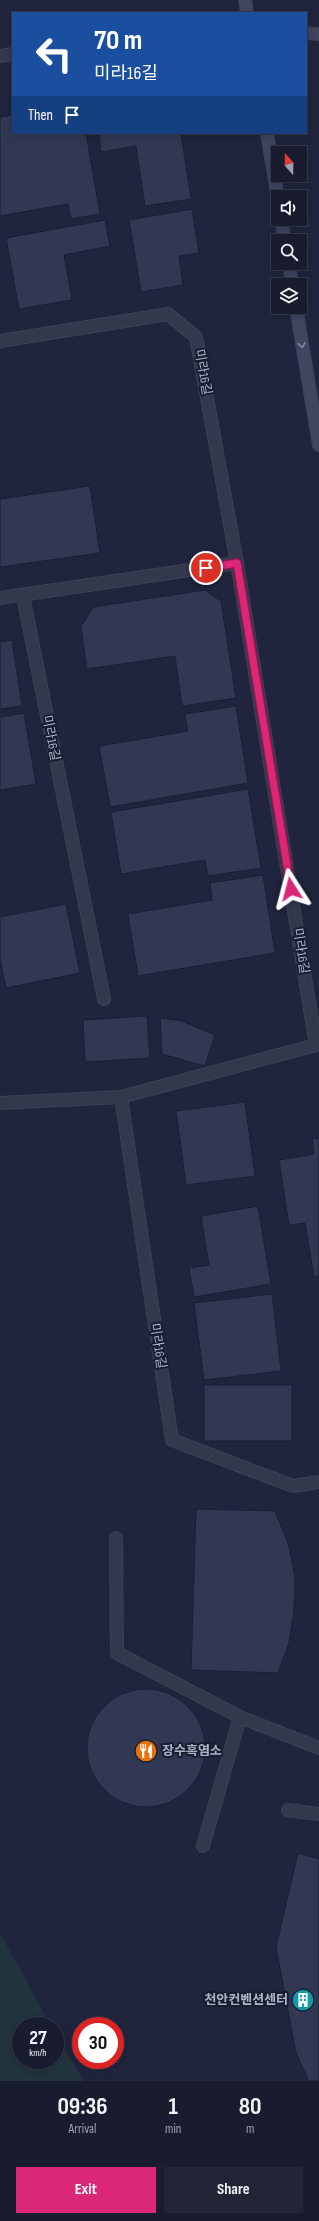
<!DOCTYPE html>
<html lang="en">
<head>
<meta charset="utf-8">
<style>
	:root { --surface:#181c2e; --page:#212536; --text:#f1f3f6; --muted:#9fa1aa; --line:#363a4a; --accent:#db2777 }
	body { margin:0; font-family:"Sofia Sans Condensed","Noto Sans KR",sans-serif; background:var(--page); color:var(--text); height:100vh; display:flex; flex-direction:column; font-size:15px; white-space:nowrap }
	* { box-sizing:border-box; margin:0 }
	p { font-size:13px; color:var(--muted) }
	.icon { flex:none; width:22px; height:22px; fill:none; stroke:currentColor; stroke-width:2; stroke-linecap:round; stroke-linejoin:round }
	.map { position:relative; height:2081px; overflow:hidden }
	.panel { display:flex; flex-direction:column; background:var(--surface); flex:1 }
	.panel>* { flex:none }
	.hud { position:absolute; left:12px; top:12px; width:295px; height:122px; border-radius:0px; box-shadow:0 2px 10px #0003,0 0 0 1px var(--line); background:#1a4fa0; color:#fff; overflow:hidden }
	.needle { width:26px; rotate:340deg }
	.tools { position:absolute; left:271px; top:146px; display:grid; gap:8px }
	.tools a { display:grid; place-items:center; width:36px; height:36px; border-radius:0px; background:var(--surface); box-shadow:0 2px 10px #0003,0 0 0 1px var(--line); font-size:20px }
	.speed { position:absolute; left:12px; top:2017px; display:flex; gap:8px; font-size:20px; font-weight:700; text-align:center }
	.speed>* { display:grid; place-content:center; width:52px; height:52px; border-radius:50%; background:var(--surface); box-shadow:0 2px 10px #0003,0 0 0 1px var(--line); line-height:1 }
	.speed small { font-size:10px; font-weight:400 }
	.speed .limit { border:6px solid #d22; background:#fff; color:#111 }
	.pin { position:absolute; display:grid; place-items:center; width:34px; height:34px; color:#fff; margin:-17px; border:2px solid #fff; border-radius:50%; box-shadow:0 1px 4px #0007 }
	.me { position:absolute; width:44px; margin:-22px; rotate:351deg; stroke-linejoin:round; filter:drop-shadow(0 0 3px #0008) }
	.turn { display:flex; align-items:center; gap:14px; height:84px; padding:0 16px; font-size:18px }
	.turn .icon { width:52px; height:52px; stroke-width:2.5 }
	.turn b { display:block; font-size:28px; line-height:34px }
	.then { display:flex; align-items:center; height:38px; padding:0 16px; background:#0003; gap:8px; font-size:15px }
	.eta { display:flex; justify-content:space-evenly; align-items:center; height:68px; text-align:center }
	.eta b { font-size:24px; font-weight:700; line-height:28px }
	.primary-button { display:flex; gap:8px; margin-top:auto; padding:8px 16px }
	.primary-button a { flex:1; height:46px; border-radius:0px; background:var(--accent); color:#fff; font-size:16px; font-weight:700; line-height:46px; text-align:center }
	.primary-button a+a { background:var(--page); color:var(--text) }
	.map>svg:first-child { display:block }
	.green { fill:#22343e }
	.building { fill:#313854; stroke:#1b1f33 }
	.lines { fill:none; stroke-linecap:round; stroke-linejoin:round }
	.street-casing { stroke:#3d4156; stroke-width:14 }
	.secondary-casing { stroke:#3d4156; stroke-width:14 }
	.street { stroke:#34384d; stroke-width:12 }
	.secondary { stroke:#414560; stroke-width:12 }
	.oneway { stroke:#83869f }
	.route-casing { stroke:#8e194d; stroke-width:10 }
	.route { stroke:#db2777; stroke-width:7 }
	.labels { text-anchor:middle; dominant-baseline:central; stroke-width:4; stroke-linejoin:round; paint-order:stroke }
	.street-label { font-size:13px; fill:#afb2c9; stroke:#191d31 }
	.poi-label { font-size:13px; font-weight:bold; fill:#afb2c9; stroke:#191d31; text-anchor:start }
</style>
</head>
<body>
<div class="map">
<svg width="319" height="2081" viewBox="0 0 319 2081">
	<rect width="100%" height="100%" fill="#20253d"/>
	<polygon class="green" points="0,1933 51,2026 21,2026 21,2060 55,2060 55,2033 84,2081 0,2081"/>
	<g class="building">
		<polygon points="13,115 13,133 86,133 100,214 71,219 68,204 0,216 0,117"/>
		<polygon points="99,133 181,133 191,199 145,206 136,146 101,152"/>
		<polygon points="192,209 199,253 179,256 183,285 141,292 129,220"/>
		<polygon points="105,220 110,246 64,255 72,300 19,309 6,238"/>
		<polygon points="90,486 100,553 0,567 0,499"/>
		<polygon points="205,590 221,601 236,698 182,706 175,656 87,669 81,627 93,607"/>
		<polygon points="12,640 22,706 0,709 0,642"/>
		<polygon points="236,706 248,783 110,807 99,746 188,731 185,714"/>
		<polygon points="24,713 36,784 0,790 0,717"/>
		<polygon points="248,789 261,868 208,876 205,860 121,874 111,812"/>
		<polygon points="263,875 275,953 138,976 128,914 212,900 210,883"/>
		<polygon points="66,904 80,973 6,988 0,959 0,917"/>
		<polygon points="147,1016 150,1058 85,1062 83,1020"/>
		<polygon points="160,1018 182,1021 215,1035 205,1066 162,1054"/>
		<polygon points="245,1102 255,1176 186,1185 176,1111"/>
		<polygon points="319,1138 319,1276 314,1277 305,1223 289,1225 279,1160 314,1154 312,1139"/>
		<polygon points="258,1206 271,1284 194,1297 189,1268 209,1265 201,1216"/>
		<polygon points="272,1294 281,1371 204,1380 194,1303"/>
		<rect x="204" y="1385" width="88" height="56"/>
		<polygon points="196,1509 275,1511 288,1543 295,1576 294,1611 289,1643 278,1673 191,1670"/>
		<circle cx="146" cy="1748" r="59"/>
		<polygon points="298,1853 319,1859 319,2081 309,2081 296,2053 276,1947"/>
	</g>
	<g class="lines">
		<g class="street-casing">
			<g id="street">
				<polyline points="0,56 13,54"/>
				<polyline points="0,341 168,314 196,337 237,563 316,1045 121,1097 0,1103"/>
				<polyline points="23,596 104,999"/>
				<polyline points="0,598 237,563"/>
				<polyline points="121,1097 172,1440 293,1486 319,1482"/>
				<polyline points="116,1538 117,1653 240,1717 319,1748"/>
				<polyline points="288,1810 319,1814"/>
				<polyline points="203,1846 240,1717"/>
			</g>
		</g>
		<g class="secondary-casing">
			<g id="secondary">
				<polyline points="245,0 247,13"/>
				<polyline points="306,33 319,34"/>
				<polyline points="267,133 278,199"/>
				<polyline points="281,219 285,241"/>
				<polyline points="289,263 292,285"/>
				<polyline points="296,307 319,445"/>
			</g>
		</g>
		<use href="#street" class="street"/>
		<use href="#secondary" class="secondary"/>
	</g>
	<defs><path id="oneway-chevron" d="M-2-3.5L2.5 0L-2 3.5" fill="none" stroke-width="1.6" stroke-linecap="round" stroke-linejoin="round"/></defs>
	<use class="oneway" href="#oneway-chevron" transform="translate(302 345) rotate(81)"/>
	<g class="lines">
		<g class="route-casing">
			<polyline id="route" points="206,568 237,563 291,889"/>
		</g>
		<use href="#route" class="route"/>
	</g>
	<defs>
		<g id="restaurant-disc" transform="scale(1.15)"><circle r="9.5" fill="#e8710a" stroke="#191d31"/><path d="M-5-6h1v4h1v-4h1v4h1v-4h1v5L-1.5 .5V6h-2V.5L-5-1ZM5-6V6H3V1.5H1.5Q1.5-4 5-6Z" fill="#fff"/></g>
		<g id="building-disc" transform="scale(1.15)"><circle r="9.5" fill="#0f9aa8" stroke="#191d31"/><path d="M-4-6H4V6H1V3H-1V6H-4ZM-2.5-4.3h1.7v1.8h-1.7ZM.8-4.3h1.7v1.8H.8ZM-2.5-1h1.7V.8h-1.7ZM.8-1h1.7V.8H.8Z" fill="#fff"/></g>
	</defs>
	<g fill-rule="evenodd">
		<use href="#restaurant-disc" x="146" y="1751"/>
		<use href="#building-disc" x="303" y="2000"/>
	</g>
	<g class="labels">
		<g class="street-label">
			<text transform="translate(203 372) rotate(80)">미라16길</text>
			<text transform="translate(51 738) rotate(79)">미라16길</text>
			<text transform="translate(301 951) rotate(81)">미라16길</text>
			<text transform="translate(158 1346) rotate(81)">미라16길</text>
		</g>
		<g class="poi-label">
			<text x="162" y="1751">장수흑염소</text>
			<text x="288" y="2000" text-anchor="end">천안컨벤션센터</text>
		</g>
	</g>
</svg>
<div class="tools">
<a><svg class="needle" viewBox="-14 -14 28 28"><path d="M0-13l5 13h-10z" fill="#e53935"/><path d="M0 13l5-13h-10z" fill="#9fa1aa"/></svg></a>
<a><svg class="icon" aria-label="sound" viewBox="0 0 24 24"><path d="M4 9h4l5-4v14l-5-4H4zM17 9q2 3 0 6"/></svg></a>
<a><svg class="icon" aria-label="search" viewBox="0 0 24 24"><circle cx="10" cy="10" r="6"/><path d="M15 15l6 6"/></svg></a>
<a><svg class="icon" aria-label="layers" viewBox="0 0 24 24"><path d="M12 4l9 5-9 5-9-5zM3 14l9 5 9-5"/></svg></a>
</div>
<div class="speed"><div>27<small>km/h</small></div><div class="limit">30</div></div>
<div class="pin" style="left:206px;top:568px;background:#d93025"><svg class="icon" aria-label="arrive" viewBox="0 0 24 24"><path d="M6 21V4h12l-3 4 3 4H6"/></svg></div>
<svg class="me" style="left:291px;top:889px" viewBox="-20 -20 40 40"><path d="M0-17L14 15 0 8-14 15z" fill="#db2777" stroke="#fff" stroke-width="4"/></svg>
<div class="hud">
<div class="turn"><svg class="icon" aria-label="left" viewBox="0 0 24 24"><path d="M17 20v-9H6M10 6l-5 5 5 5"/></svg><div><b>70 m</b>미라16길</div></div>
<div class="then">Then<svg class="icon" aria-label="arrive" viewBox="0 0 24 24"><path d="M6 21V4h12l-3 4 3 4H6"/></svg></div>
</div>
</div>
<section class="panel">
<div class="eta">
<div><b>09:36</b><p>Arrival</p></div>
<div><b>1</b><p>min</p></div>
<div><b>80</b><p>m</p></div>
</div>
<div class="primary-button"><a>Exit</a><a>Share</a></div>
</section>
</body>
</html>
